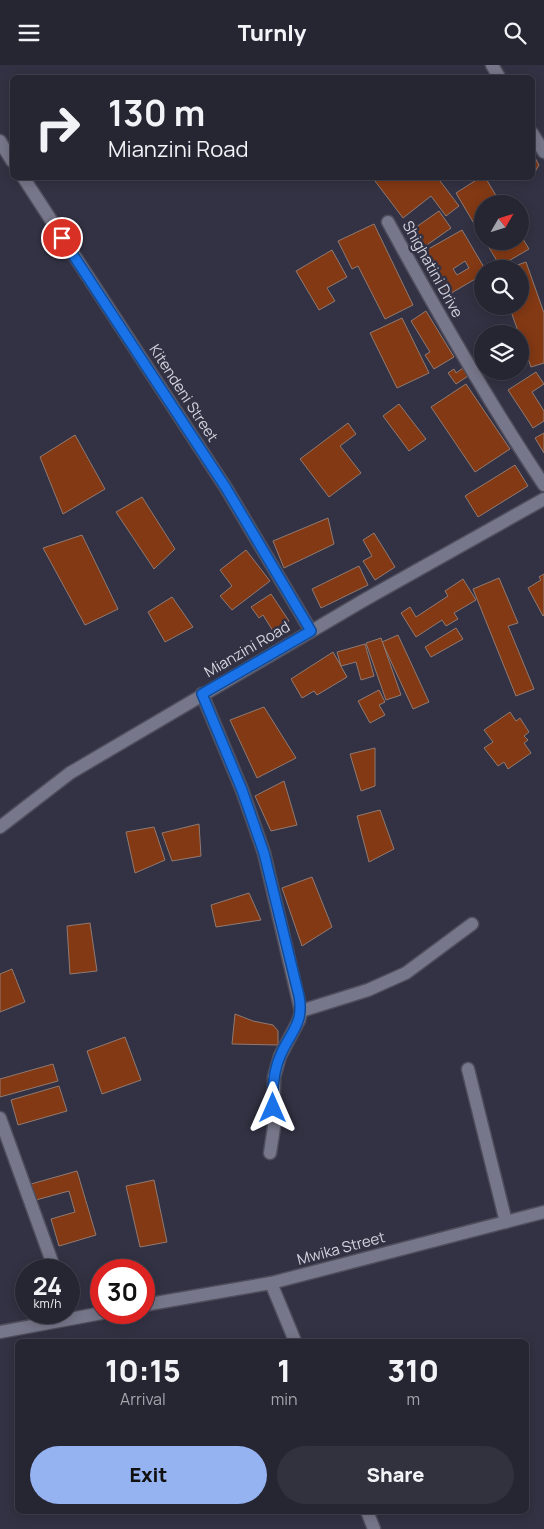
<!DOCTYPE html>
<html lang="en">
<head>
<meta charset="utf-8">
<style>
	:root { --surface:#262633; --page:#32323f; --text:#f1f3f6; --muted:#a4a5ac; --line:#42434e; --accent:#95b2f1 }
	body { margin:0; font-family:Manrope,sans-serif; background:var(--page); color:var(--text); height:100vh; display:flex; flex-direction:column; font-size:19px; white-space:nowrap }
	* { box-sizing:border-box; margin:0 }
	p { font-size:16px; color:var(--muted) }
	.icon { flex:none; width:28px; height:28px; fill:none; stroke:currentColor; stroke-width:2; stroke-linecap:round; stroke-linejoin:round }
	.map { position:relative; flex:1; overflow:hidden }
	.drawer { position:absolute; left:15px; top:1274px; width:514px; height:175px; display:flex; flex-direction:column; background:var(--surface); border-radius:8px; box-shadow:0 2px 12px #0003,0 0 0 1px var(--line) }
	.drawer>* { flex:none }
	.hud { position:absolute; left:10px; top:10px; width:525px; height:105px; border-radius:8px; box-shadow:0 2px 12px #0003,0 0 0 1px var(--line); background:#262633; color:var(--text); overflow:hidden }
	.needle { width:32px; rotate:51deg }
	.fabs { position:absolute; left:474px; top:130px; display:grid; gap:10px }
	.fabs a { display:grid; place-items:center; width:55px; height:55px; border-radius:50%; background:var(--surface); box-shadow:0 2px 12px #0003,0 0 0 1px var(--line); font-size:25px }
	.speed { position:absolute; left:15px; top:1194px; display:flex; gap:10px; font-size:25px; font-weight:700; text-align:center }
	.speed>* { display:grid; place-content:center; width:65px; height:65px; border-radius:50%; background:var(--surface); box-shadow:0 2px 12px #0003,0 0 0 1px var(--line); line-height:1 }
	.speed small { font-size:12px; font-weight:400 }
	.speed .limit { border:8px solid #d22; background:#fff; color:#111 }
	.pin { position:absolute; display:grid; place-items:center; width:42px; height:42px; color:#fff; margin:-21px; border:2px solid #fff; border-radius:50%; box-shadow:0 1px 5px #0007 }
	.me { position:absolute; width:55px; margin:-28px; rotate:0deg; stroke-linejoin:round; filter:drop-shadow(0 0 4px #0008) }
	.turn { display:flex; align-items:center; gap:18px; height:105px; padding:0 15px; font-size:22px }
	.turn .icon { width:65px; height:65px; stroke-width:2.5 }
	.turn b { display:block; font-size:35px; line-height:42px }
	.eta { display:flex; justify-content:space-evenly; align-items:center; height:85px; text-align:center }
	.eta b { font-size:30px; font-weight:800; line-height:35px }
	.primary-button { display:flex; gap:10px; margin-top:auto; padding:10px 15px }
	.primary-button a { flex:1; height:58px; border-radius:30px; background:var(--accent); color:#111; font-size:20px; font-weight:800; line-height:58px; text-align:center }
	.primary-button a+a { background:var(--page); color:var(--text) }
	header { display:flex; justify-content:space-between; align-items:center; height:65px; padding:0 15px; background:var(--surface); font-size:22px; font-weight:800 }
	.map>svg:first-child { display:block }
	.building { fill:#833914; stroke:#907a71; fill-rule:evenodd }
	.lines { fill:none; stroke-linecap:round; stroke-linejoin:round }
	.minor-casing { stroke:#4f4e5d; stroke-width:15 }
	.tertiary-casing { stroke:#4f4e5d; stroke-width:15 }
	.minor { stroke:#77778b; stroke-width:12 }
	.tertiary { stroke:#77778b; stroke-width:12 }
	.route-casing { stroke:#114b97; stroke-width:12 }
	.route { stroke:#1a73e8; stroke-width:9 }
	.labels { text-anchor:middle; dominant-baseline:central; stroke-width:5; stroke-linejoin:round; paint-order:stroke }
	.street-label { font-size:15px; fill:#d4d4df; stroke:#333244 }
</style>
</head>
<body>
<header><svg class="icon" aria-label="menu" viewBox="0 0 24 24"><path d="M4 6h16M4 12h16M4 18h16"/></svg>Turnly<svg class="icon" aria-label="search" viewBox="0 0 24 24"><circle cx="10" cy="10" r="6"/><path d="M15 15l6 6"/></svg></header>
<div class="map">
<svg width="544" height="1464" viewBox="0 0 544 1464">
	<rect width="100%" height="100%" fill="#333244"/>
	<g class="building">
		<polygon points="532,87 539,100 532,112"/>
		<polygon points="372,112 437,112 459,141 446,151 431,131 403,153"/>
		<polygon points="481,112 485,112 501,139 482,139 482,172 456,128"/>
		<polygon points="439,146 451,163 424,182 412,165"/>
		<polygon points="374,159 413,240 385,254 358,201 352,204 338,176"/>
		<path d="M 462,165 L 485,204 L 482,204 L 482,210 L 448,230 L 423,187 ZM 465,196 L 469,203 L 457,210 L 453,204 Z"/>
		<polygon points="520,169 529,184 500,201 485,176 520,176"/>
		<polygon points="332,185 347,212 327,223 335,236 319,245 296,206"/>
		<polygon points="526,197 544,248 544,298 531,302 509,241 520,241 520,204 506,204"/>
		<polygon points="426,246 454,292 434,304 425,290 430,287 411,256"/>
		<polygon points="402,253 429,308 397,323 370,268"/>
		<polygon points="463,303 468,311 456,319 448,308 454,304 456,308"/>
		<polygon points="536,307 544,319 532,327 544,346 544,356 533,363 508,325"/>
		<polygon points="466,319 510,384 475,407 431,342"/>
		<polygon points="399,339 426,374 409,386 383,351"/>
		<polygon points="348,358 356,369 340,381 361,408 329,432 300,394"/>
		<polygon points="544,368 544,388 535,373"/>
		<polygon points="75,370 105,424 63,449 40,392"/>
		<polygon points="515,400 528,421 478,452 465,431"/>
		<polygon points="142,432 175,484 154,504 116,447"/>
		<polygon points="328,453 334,479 284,503 273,476"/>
		<polygon points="374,468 395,502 375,515 363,496 372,491 363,475"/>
		<polygon points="82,470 118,544 85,560 43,483"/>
		<polygon points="246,485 270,516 232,545 220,531 232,521 220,505"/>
		<polygon points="359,501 368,520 321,543 312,524"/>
		<polygon points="544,509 544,550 543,551 528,523 541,515 539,512"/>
		<polygon points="499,513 518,558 508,561 534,624 516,631 473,524"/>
		<polygon points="463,514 476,535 454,548 458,554 446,561 442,555 416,572 401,548 410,542 416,552 448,531 445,526"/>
		<polygon points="271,529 289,556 273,566 263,550 259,553 251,542"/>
		<polygon points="172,532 193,562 165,577 148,547"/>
		<polygon points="456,563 463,574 431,592 425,582"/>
		<polygon points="398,570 429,637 413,644 382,577"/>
		<polygon points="381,573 401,630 386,635 366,578"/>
		<polygon points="365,579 374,611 361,615 356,597 341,601 337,587"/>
		<polygon points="333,587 347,612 317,630 314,626 302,633 291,614"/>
		<polygon points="379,625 385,637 379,640 385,650 370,658 358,636"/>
		<polygon points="264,642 296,693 257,713 230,655"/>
		<polygon points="510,647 516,656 520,653 529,667 524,671 528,675 524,678 531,688 508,704 504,697 498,701 484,683 493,677 484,665"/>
		<polygon points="375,683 375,721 361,726 350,689"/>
		<polygon points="284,716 297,760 271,766 255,731"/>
		<polygon points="380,745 394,784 369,797 357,751"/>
		<polygon points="199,759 201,791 172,796 162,768"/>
		<polygon points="154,762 165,795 135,808 126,767"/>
		<polygon points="312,812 332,862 302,881 282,823"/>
		<polygon points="249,828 261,855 216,862 211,840"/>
		<polygon points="90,858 97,906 70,909 67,861"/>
		<polygon points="12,904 25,937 0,947 0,909"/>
		<polygon points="235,949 253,956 273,960 278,966 278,980 232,979"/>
		<polygon points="125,972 141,1015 102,1029 87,986"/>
		<polygon points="53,999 58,1016 0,1032 0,1014"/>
		<polygon points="59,1021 67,1046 18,1060 11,1035"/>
		<polygon points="77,1106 96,1170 59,1181 51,1154 75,1147 69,1126 36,1135 31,1119"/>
		<polygon points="154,1115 167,1177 140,1182 126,1121"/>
	</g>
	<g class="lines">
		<g class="minor-casing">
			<g id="minor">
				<polyline points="492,0 499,12"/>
				<polyline points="532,68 544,87"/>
				<polyline points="0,76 12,96"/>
				<polyline points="23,112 226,423 311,566"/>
				<path d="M 388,157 C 437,247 487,335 544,420"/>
				<polyline points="202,629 242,725 264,788 301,946 299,955 280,991 274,1012 274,1062 270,1088"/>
				<polyline points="301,946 368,925 406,908 472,859"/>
				<polyline points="468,1004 506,1157"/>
				<polyline points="0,1053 55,1205"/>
				<polyline points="271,1218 295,1276"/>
				<polyline points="144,1240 271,1218 544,1147"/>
				<polyline points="0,1267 102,1248"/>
				<polyline points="367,1446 374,1464"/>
			</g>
		</g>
		<g class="tertiary-casing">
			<polyline id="tertiary" points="0,762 70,708 366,534 544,434"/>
		</g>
		<use href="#minor" class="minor"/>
		<use href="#tertiary" class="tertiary"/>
	</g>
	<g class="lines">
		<g class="route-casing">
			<path id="route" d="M 62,173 L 226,423 L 311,566 L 202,629 L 242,725 L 264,788 L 299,931 C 304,958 292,965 281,989 C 273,1006 272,1025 273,1043"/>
		</g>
		<use href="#route" class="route"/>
	</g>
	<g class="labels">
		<g class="street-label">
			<text transform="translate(433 204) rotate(61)">Shighatini Drive</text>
			<text transform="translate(184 328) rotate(57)">Kitendeni Street</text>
			<text transform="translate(247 584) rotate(-30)">Mianzini Road</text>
			<text transform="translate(341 1183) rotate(-15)">Mwika Street</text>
		</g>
	</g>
</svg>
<div class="fabs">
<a><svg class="needle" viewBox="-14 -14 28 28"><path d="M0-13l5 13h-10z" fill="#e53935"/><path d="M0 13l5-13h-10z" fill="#a4a5ac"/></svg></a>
<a><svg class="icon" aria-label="search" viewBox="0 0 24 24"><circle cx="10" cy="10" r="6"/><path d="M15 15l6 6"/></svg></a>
<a><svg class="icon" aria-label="layers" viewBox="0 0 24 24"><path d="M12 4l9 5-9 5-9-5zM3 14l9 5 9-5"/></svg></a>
</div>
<div class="speed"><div>24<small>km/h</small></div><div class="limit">30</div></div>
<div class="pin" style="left:62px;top:173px;background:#d93025"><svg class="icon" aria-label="arrive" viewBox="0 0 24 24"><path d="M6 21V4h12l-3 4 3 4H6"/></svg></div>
<svg class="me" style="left:273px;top:1043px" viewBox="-20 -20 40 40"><path d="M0-17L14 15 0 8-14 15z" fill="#1a73e8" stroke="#fff" stroke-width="4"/></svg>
<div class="hud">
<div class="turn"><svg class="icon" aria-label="right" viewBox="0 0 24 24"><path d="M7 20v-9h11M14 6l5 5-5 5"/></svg><div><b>130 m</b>Mianzini Road</div></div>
</div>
<section class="drawer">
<div class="eta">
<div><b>10:15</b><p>Arrival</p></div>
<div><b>1</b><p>min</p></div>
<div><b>310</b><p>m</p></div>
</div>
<div class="primary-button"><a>Exit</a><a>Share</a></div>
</section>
</div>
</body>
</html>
